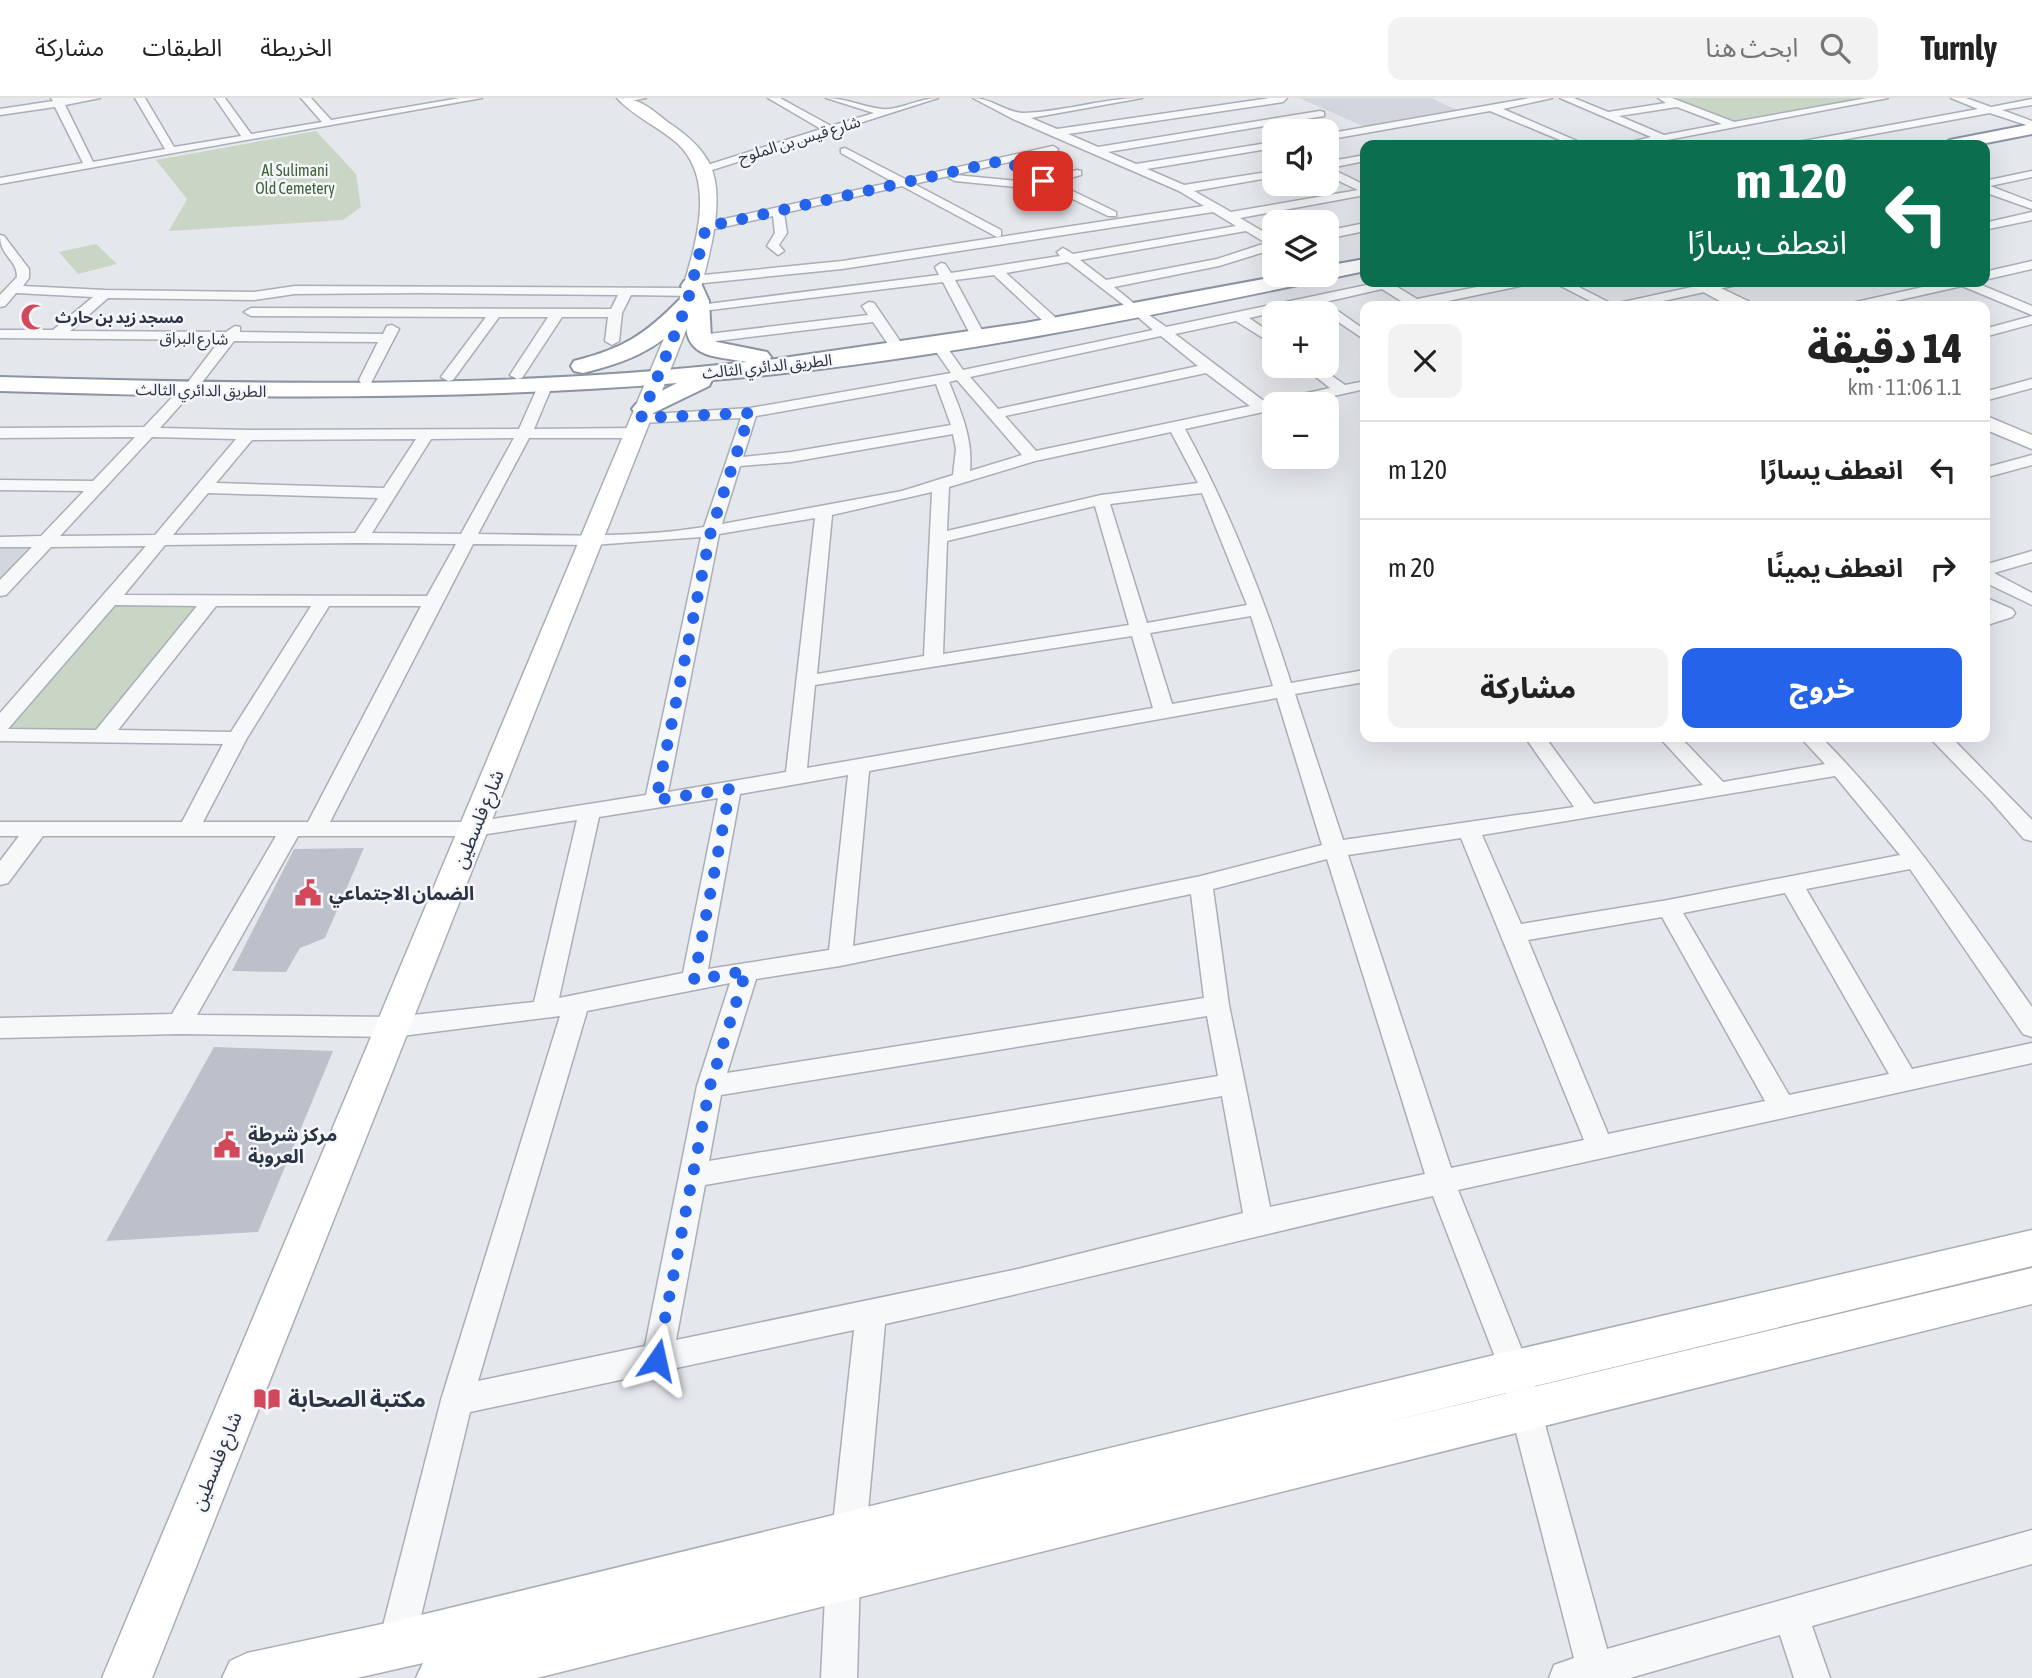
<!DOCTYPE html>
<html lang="ar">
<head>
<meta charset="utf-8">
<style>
	:root { --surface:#fff; --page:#f2f2f2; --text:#222; --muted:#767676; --line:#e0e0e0; --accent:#2563eb }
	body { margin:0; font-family:"Asap Condensed","Noto Sans Arabic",sans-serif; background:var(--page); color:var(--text); direction:rtl; height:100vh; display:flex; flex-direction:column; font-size:26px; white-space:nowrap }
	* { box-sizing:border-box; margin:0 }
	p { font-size:23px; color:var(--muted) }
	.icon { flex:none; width:38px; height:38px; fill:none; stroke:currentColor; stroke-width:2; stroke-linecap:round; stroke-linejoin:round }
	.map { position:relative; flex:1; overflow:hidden; direction:ltr }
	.panel { position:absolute; left:1360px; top:203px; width:630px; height:441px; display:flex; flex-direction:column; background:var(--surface); border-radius:14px; box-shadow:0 7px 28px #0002; direction:rtl }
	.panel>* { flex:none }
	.top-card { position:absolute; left:1360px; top:42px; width:630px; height:147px; border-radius:14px; box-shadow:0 7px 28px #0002; direction:rtl; background:#0b6e4f; color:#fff; overflow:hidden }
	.controls { position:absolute; left:1262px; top:21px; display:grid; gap:14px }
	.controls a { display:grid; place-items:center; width:77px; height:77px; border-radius:14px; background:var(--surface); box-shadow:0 7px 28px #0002; font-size:35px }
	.pin { position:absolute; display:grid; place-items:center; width:60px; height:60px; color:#fff; margin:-30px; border-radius:14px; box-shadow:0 4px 10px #0006 }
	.me { position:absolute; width:77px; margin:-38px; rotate:11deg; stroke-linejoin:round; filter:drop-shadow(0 0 5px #0008) }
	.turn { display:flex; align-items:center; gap:24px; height:147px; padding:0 28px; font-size:32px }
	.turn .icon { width:91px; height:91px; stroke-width:2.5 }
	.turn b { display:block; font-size:49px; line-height:60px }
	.round { display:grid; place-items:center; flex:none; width:74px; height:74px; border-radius:14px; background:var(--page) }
	.head { display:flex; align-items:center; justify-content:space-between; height:119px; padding:0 28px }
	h1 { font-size:42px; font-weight:800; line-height:52px }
	.action { display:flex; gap:14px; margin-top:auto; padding:14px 28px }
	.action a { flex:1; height:80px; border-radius:14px; background:var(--accent); color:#fff; font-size:28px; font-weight:800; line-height:80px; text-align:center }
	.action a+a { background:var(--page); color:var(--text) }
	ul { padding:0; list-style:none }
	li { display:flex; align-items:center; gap:21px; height:98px; padding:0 28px; border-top:2px solid var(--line) }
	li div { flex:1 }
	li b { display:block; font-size:26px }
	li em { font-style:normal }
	header { display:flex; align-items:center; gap:42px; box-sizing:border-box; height:98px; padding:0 35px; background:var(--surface); border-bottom:2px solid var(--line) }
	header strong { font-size:33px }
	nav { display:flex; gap:38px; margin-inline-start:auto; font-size:24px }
	.search { width:490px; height:63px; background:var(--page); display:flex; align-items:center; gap:18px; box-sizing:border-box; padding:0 24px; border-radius:14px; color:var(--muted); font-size:26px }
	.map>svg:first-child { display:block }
	.built { fill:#d2d6de }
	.green { fill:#c9d6c5 }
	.building { fill:#bbc0ca }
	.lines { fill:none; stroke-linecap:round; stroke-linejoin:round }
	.street-casing { stroke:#a9aeb7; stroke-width:3 }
	.secondary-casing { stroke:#a9aeb7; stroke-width:3 }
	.highway-casing { stroke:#8b94a3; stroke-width:4 }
	.street { fill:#f7f8fa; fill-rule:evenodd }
	.secondary { fill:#fff; fill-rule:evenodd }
	.highway { fill:#fff; fill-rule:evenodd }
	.route { stroke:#2563eb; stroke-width:12; stroke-dasharray:0 21.6 }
	.labels { text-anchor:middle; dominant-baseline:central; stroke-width:5; stroke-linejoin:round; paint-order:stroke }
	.far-street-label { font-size:16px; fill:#2b3445; stroke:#f4f6f9 }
	.far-park-label { font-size:16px; fill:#3f6138; stroke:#f4f6f9 }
	.far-poi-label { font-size:16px; font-weight:bold; fill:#2b3445; stroke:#f4f6f9; text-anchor:start }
	.street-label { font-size:19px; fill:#2b3445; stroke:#f4f6f9 }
	.poi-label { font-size:19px; font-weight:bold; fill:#2b3445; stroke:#f4f6f9; text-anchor:start }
	.near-poi-label { font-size:23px; font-weight:bold; fill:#2b3445; stroke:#f4f6f9; text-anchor:start }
</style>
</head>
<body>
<header>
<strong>Turnly</strong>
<div class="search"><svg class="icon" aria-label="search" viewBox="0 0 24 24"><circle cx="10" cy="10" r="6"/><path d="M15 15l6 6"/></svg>ابحث هنا</div>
<nav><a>الخريطة</a><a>الطبقات</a><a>مشاركة</a></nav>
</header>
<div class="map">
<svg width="2032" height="1580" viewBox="0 0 2032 1580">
	<rect width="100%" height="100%" fill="#e4e7ec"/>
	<g class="built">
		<polygon points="1299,0 1431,0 1459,13 1370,31"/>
		<polygon points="0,446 39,446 0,489"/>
	</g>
	<g class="green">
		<polygon points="1673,0 1854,0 1858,2 1738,25"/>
		<polygon points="316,33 356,76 361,109 343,122 169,133 187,101 156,62"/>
		<polygon points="96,146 117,166 78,176 59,154"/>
		<polygon points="110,502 210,503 103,637 0,637"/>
	</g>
	<g class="building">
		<polygon points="364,750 325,840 300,850 286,874 232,873 294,751"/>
		<polygon points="214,949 333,953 258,1134 106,1143"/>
	</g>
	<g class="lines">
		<g class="street-casing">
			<g id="street">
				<polygon points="51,0 100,0 65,7 93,64 165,51 135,0 145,0 174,49 241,38 215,0 225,0 251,36 322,24 301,0 311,0 331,22 460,0 482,0 0,86 0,80 83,65 55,9 0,17 0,11 53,3"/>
				<polygon points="624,0 646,0 624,4"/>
				<path d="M 768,0 L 780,0 L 831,28 L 874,15 L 826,0 C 846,0 863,9 882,11 C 897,13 920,0 938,0 L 709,73 L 701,73 L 701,69 L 821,31 Z"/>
				<path d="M 973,0 C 991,0 1007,15 1024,15 C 1064,14 1102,0 1142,0 L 1031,20 L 1057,31 L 1270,0 L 1287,0 L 1283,4 L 1068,36 L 1098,49 L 1320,13 L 1324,14 L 1324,18 L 1108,54 L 1136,66 L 1274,44 L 1274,50 L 1147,71 L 1184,87 L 1274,73 L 1274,79 L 1194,93 L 1231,114 L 1358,92 L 1326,77 L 1326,64 L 1365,57 L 1365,63 L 1330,70 L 1365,87 L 1365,97 L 1240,120 L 1274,140 L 1274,151 L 1219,168 L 1114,189 L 1136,207 L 1129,211 L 1068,164 L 1006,175 L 1055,219 L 1055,225 L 1045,225 L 994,177 L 955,182 L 983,234 L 976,238 L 969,234 L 943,184 L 694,214 L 694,208 L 699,207 L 939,177 L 935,169 L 941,165 L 945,166 L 951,175 L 1060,158 L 1057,154 L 1063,150 L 1073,156 L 1236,128 L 1213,114 L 842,171 L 694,186 L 688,182 L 694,178 L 842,163 L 1204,108 L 1179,93 L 1013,21 ZM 1246,133 L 1266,145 L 1217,161 L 1106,182 L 1080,162 Z"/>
				<polygon points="1530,0 1552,0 1503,11 1586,47 1572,47 1490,13 1326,42 1326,36"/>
				<path d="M 1560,0 L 1574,0 L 1608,14 L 1666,5 L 1658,0 L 1672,0 L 1734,24 L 1867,0 L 1888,0 L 1641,47 L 1620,47 L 1651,39 ZM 1677,9 L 1722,26 L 1664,37 L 1619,18 Z"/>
				<polygon points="1951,0 1966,0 1991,9 2032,1 2032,7 2002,12 2032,23 2032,29 1990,15 1814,47 1793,47 1798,44 1978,11"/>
				<polygon points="1053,48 1058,51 1057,53 914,86 1001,132 1001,138 997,139 902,88 784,115 787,135 779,147 784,153 778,157 767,148 775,135 773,118 706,133 700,129 706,125 893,84 841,55 841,51 845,50 905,81"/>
				<polygon points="1077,72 1081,73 1081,77 1054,84 1116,114 1116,118 1108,118 1056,93 955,83 949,80 955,77 1039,85 1039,81"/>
				<polygon points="2032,73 2032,79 1990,88 2032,104 2032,111 1984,94 1984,83"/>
				<polygon points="2032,114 2032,122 1984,132 1984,125"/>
				<polygon points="1365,125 1365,133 1326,141 1326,133"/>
				<path d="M 0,137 L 4,138 L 29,171 L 29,180 L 23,188 L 105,192 L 254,194 L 295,188 L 690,190 L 697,194 L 690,198 L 631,197 L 622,215 L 619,243 L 612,247 L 605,243 L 608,219 L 562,219 L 522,280 L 517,281 L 510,277 L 548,219 L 499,219 L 453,282 L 448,283 L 441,279 L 486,219 L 251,218 L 244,214 L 251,210 L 611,211 L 618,197 L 420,195 L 295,196 L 254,202 L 108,200 L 70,233 L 226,234 L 235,228 L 240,229 L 240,234 L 383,236 L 387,228 L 392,227 L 399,231 L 371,285 L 361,285 L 359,282 L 378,244 L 234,243 L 200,287 L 195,288 L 188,284 L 220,242 L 0,240 L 0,232 L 53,232 L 93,199 L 16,195 L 5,208 L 0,209 L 0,197 L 17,179 C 17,161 0,159 0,137 Z"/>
				<polygon points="2032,163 2032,171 1984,182 1984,174"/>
				<path d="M 1381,184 L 1389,184 L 1417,201 L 1502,184 L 1526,184 L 1520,188 L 1424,208 L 1409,208 L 1382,191 L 1325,204 L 1365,232 L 1365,242 L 1312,206 L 1249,220 L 1274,237 L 1274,247 L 1236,223 L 1175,236 L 1265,304 L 1330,290 L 1302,268 L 1318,268 L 1345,287 L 1365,283 L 1365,291 L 1297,306 L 1274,306 L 1274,311 L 1268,313 L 1185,331 C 1229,412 1263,497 1291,585 L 1365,572 L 1365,584 L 1295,596 L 1343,742 L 1574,709 L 1525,639 L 1545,639 L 1594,706 L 1703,687 L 1659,639 L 1680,639 L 1723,684 L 1825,666 L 1800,639 L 1821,639 C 1901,720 1966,815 2032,909 L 2032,939 L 2023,936 L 1910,771 L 1806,791 L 1912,971 L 2032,945 L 2032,965 L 1458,1092 L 1530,1272 L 1607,1551 L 2032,1432 L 2032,1466 L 1812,1528 L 1830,1580 L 1794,1580 L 1780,1537 L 1630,1580 L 1549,1580 L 1554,1567 L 1574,1560 L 1500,1272 L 1433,1098 C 1250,1138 1068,1186 885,1226 L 866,1435 L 861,1447 L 849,1452 L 837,1447 L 832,1435 L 854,1232 L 470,1314 L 414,1547 L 408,1559 L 396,1565 L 384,1559 L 378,1547 L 441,1302 L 560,918 L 394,939 L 179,936 L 0,940 L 0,920 L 172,916 L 276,738 L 43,738 L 8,785 L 0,787 L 0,763 L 19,738 L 0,738 L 0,724 L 182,724 L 223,646 L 0,643 L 0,615 L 146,448 L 51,449 L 6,497 L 0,498 L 0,482 L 32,449 L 0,449 L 0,439 L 41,438 L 84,393 L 0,392 L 0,382 L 93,383 L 135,339 L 0,340 L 0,330 L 144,329 L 181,290 L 186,289 L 193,293 L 160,330 L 248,332 L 519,331 L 539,286 L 546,282 L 553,286 L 534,331 L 636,330 L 644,335 L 636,340 L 529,340 L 478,436 C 553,437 630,441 704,429 L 741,320 L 641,325 L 633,320 L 636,317 L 750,310 L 951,275 L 932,248 L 939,244 L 944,245 L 963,272 L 1153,232 L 1131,213 L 1138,209 L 1166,229 ZM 1161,238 L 1198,268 L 998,311 L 970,279 ZM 1206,275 L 1250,308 L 1036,353 L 1005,318 ZM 957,282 L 1022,357 L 970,373 C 973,340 961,314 949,284 ZM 936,286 L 951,327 L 791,354 L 743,359 L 756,318 ZM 1171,334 L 1198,385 L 1101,397 L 947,433 L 949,389 L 1035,363 ZM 953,336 L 956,351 L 953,377 L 902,393 L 722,426 L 740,368 L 791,364 ZM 152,339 L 236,341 L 155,437 L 60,438 ZM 514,340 L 461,436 L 372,435 L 431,341 ZM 416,341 L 384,390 L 216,385 L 252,342 ZM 932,394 L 924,558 L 817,576 L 832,417 ZM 208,395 L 378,400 L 355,435 L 173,437 ZM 1202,395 L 1247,507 L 1147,525 L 1110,406 ZM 1095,408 L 1129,527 L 943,556 L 947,443 ZM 815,420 L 786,674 L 668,694 L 719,436 ZM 701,439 L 646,697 L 474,724 L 330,724 L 473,446 L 593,447 ZM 360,445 L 456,446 L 427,498 L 124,497 L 165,447 ZM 115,507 L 197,508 L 96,632 L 8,631 ZM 216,508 L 311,508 L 231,634 L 118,632 ZM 329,508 L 421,508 L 308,724 L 203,724 L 247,640 ZM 1251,518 L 1273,588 L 1172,606 L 1150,535 ZM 1132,538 L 1153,610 L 807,670 L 815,587 ZM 1277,600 L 1322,747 L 1201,778 L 853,848 L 869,673 ZM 848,677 L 829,852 L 708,871 L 740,696 ZM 1835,678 L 1900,757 L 1668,802 L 1521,826 L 1482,737 ZM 718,700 L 683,875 L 559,900 L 599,719 ZM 577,722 L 534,904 L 394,919 L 197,917 L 298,738 L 474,738 ZM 1461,740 L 1584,1042 L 1451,1070 L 1348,757 ZM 1327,761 L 1425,1076 L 1270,1109 L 1229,907 L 1213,791 ZM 1785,795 L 1889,976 L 1789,997 L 1683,815 ZM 1191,796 L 1204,900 L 727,975 L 756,881 L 840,868 ZM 1662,819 L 1765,1003 L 1608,1036 L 1528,842 ZM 730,885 L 697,988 L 645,1248 L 478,1283 L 587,913 ZM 1207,918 L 1218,978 L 709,1063 L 721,997 ZM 1222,998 L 1243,1115 L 1018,1171 L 676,1242 L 705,1087 Z"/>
				<polygon points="1553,184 1569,184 1616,208 1623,204 1715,184 1738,184 1732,188 1640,208 1600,208"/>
				<polygon points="1945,184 1974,184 2032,208 2032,217 1962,188 1873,208 1850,208 1852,205"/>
				<polygon points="869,204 874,205 902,246 900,249 890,249 873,224 700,245 693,241 700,237 868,217 862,208"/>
				<polygon points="2032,218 2032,226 1984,239 1984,231"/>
				<polygon points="2032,281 2032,290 1984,303 1984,294"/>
				<polygon points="2032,357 2032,367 1984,380 1984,370"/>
				<polygon points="2032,453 2032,464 1994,475 2032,495 2032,507 1984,484 1984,467"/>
				<polygon points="1984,499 2012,511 2015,515 2012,519 1984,528 1984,517 1991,514 1984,511"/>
				<polygon points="1929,639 1951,639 2032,722 2032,743 2024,741 1990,702"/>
				<polygon points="843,1461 855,1466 860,1478 857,1580 821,1580 826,1478 831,1466"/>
			</g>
		</g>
		<g class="secondary-casing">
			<g id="secondary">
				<path d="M 617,0 C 641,0 651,11 669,25 C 684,35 699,47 708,63 C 729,99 706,169 696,207 L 152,1580 L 102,1580 L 678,207 C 691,158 721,86 677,45 C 659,29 633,18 617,0 Z"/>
				<polygon points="1685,184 1708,184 1750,204 1752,208 1729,208"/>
				<polygon points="1984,317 2032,337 2032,351 1984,331"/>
				<polygon points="2032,1132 2032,1168 1378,1326 2032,1170 2032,1206 537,1580 416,1580 423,1565 357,1580 222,1580 230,1563 247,1555 396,1523 1515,1252"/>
			</g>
		</g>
		<g class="highway-casing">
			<g id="highway">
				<polygon points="2032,26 2032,36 1976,47 1941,47 1950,42"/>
				<path d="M 1365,161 L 1365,173 C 1150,218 931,264 712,282 L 709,288 L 645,319 L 636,316 L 632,311 L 636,306 L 677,285 C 452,303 226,300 0,293 L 0,279 C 248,286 500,292 747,264 C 716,258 684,261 686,221 C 656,253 624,265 583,275 L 574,273 L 571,268 L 574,263 C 622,251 645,237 679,202 L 686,201 L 681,188 L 684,183 L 700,183 L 709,203 L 711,240 L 717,244 L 767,254 L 771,259 L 769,262 L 1025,225 L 1285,177 L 1326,177 L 1326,168 Z"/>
			</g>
		</g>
		<use href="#street" class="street"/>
		<use href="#secondary" class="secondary"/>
		<use href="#highway" class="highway"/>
	</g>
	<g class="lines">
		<polyline class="route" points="657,1262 710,988 746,873 694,882 730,691 656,702 711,433 750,315 641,320 687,206 706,129 1005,62 1043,83"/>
	</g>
	<defs>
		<g id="mosque-bare" transform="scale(2.1)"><path d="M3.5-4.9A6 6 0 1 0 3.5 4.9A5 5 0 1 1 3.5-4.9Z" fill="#d1495b" stroke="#f4f6f9" stroke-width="2.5" paint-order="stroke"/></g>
		<g id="civic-bare" transform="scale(2.1)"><path d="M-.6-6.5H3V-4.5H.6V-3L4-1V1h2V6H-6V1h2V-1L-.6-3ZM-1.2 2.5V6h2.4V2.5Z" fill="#d1495b" stroke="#f4f6f9" stroke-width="2.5" paint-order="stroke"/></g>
		<g id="library-bare" transform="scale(2.1)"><path d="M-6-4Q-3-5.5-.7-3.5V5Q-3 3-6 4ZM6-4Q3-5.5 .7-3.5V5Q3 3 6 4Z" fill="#d1495b" stroke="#f4f6f9" stroke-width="2.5" paint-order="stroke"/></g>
	</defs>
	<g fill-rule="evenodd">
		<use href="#mosque-bare" x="34" y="219"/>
		<use href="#civic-bare" x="308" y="795"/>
		<use href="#civic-bare" x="227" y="1047"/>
		<use href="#library-bare" x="267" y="1301"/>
	</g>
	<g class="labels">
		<g class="far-street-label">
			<text transform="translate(799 41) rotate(-17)">شارع قيس بن الملوح</text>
			<text transform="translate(194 240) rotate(1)">شارع البراق</text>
			<text transform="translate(767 268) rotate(-6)">الطريق الدائري الثالث</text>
			<text transform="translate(201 292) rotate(1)">الطريق الدائري الثالث</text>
		</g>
		<g class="far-park-label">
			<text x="295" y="72">Al Sulimani<tspan x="295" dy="18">Old Cemetery</tspan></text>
		</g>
		<g class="far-poi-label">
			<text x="55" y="219">مسجد زيد بن حارث</text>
		</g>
		<g class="street-label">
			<text transform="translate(478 721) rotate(-68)">شارع فلسطين</text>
			<text transform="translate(216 1363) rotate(-68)">شارع فلسطين</text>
		</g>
		<g class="poi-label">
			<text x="329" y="795">الضمان الاجتماعي</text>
			<text x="248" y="1036">مركز شرطة<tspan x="248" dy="22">العروبة</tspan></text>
		</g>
		<g class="near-poi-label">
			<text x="288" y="1301">مكتبة الصحابة</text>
		</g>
	</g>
</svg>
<div class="controls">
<a><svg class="icon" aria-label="sound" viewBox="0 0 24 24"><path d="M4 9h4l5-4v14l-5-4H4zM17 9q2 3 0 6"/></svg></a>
<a><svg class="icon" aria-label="layers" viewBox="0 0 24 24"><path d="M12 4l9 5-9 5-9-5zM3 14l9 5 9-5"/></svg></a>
<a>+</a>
<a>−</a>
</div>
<div class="pin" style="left:1043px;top:83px;background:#d93025"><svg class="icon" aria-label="arrive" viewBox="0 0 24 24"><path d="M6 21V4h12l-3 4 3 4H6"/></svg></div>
<svg class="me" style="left:657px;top:1262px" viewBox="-20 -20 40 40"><path d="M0-17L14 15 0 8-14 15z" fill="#2563eb" stroke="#fff" stroke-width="4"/></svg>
<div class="top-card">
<div class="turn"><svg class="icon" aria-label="left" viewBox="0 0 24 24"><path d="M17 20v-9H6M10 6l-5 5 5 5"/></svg><div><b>120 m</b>انعطف يسارًا</div></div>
</div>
<section class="panel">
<div class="head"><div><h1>14 دقيقة</h1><p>1.1 km · 11:06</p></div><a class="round"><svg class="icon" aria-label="close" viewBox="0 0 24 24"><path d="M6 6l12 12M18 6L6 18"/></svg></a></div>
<ul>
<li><svg class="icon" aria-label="left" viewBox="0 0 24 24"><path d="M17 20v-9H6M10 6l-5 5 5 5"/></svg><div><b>انعطف يسارًا</b></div><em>120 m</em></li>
<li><svg class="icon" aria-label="right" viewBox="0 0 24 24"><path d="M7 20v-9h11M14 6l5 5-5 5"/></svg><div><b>انعطف يمينًا</b></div><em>20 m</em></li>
</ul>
<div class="action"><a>خروج</a><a>مشاركة</a></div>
</section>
</div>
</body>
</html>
